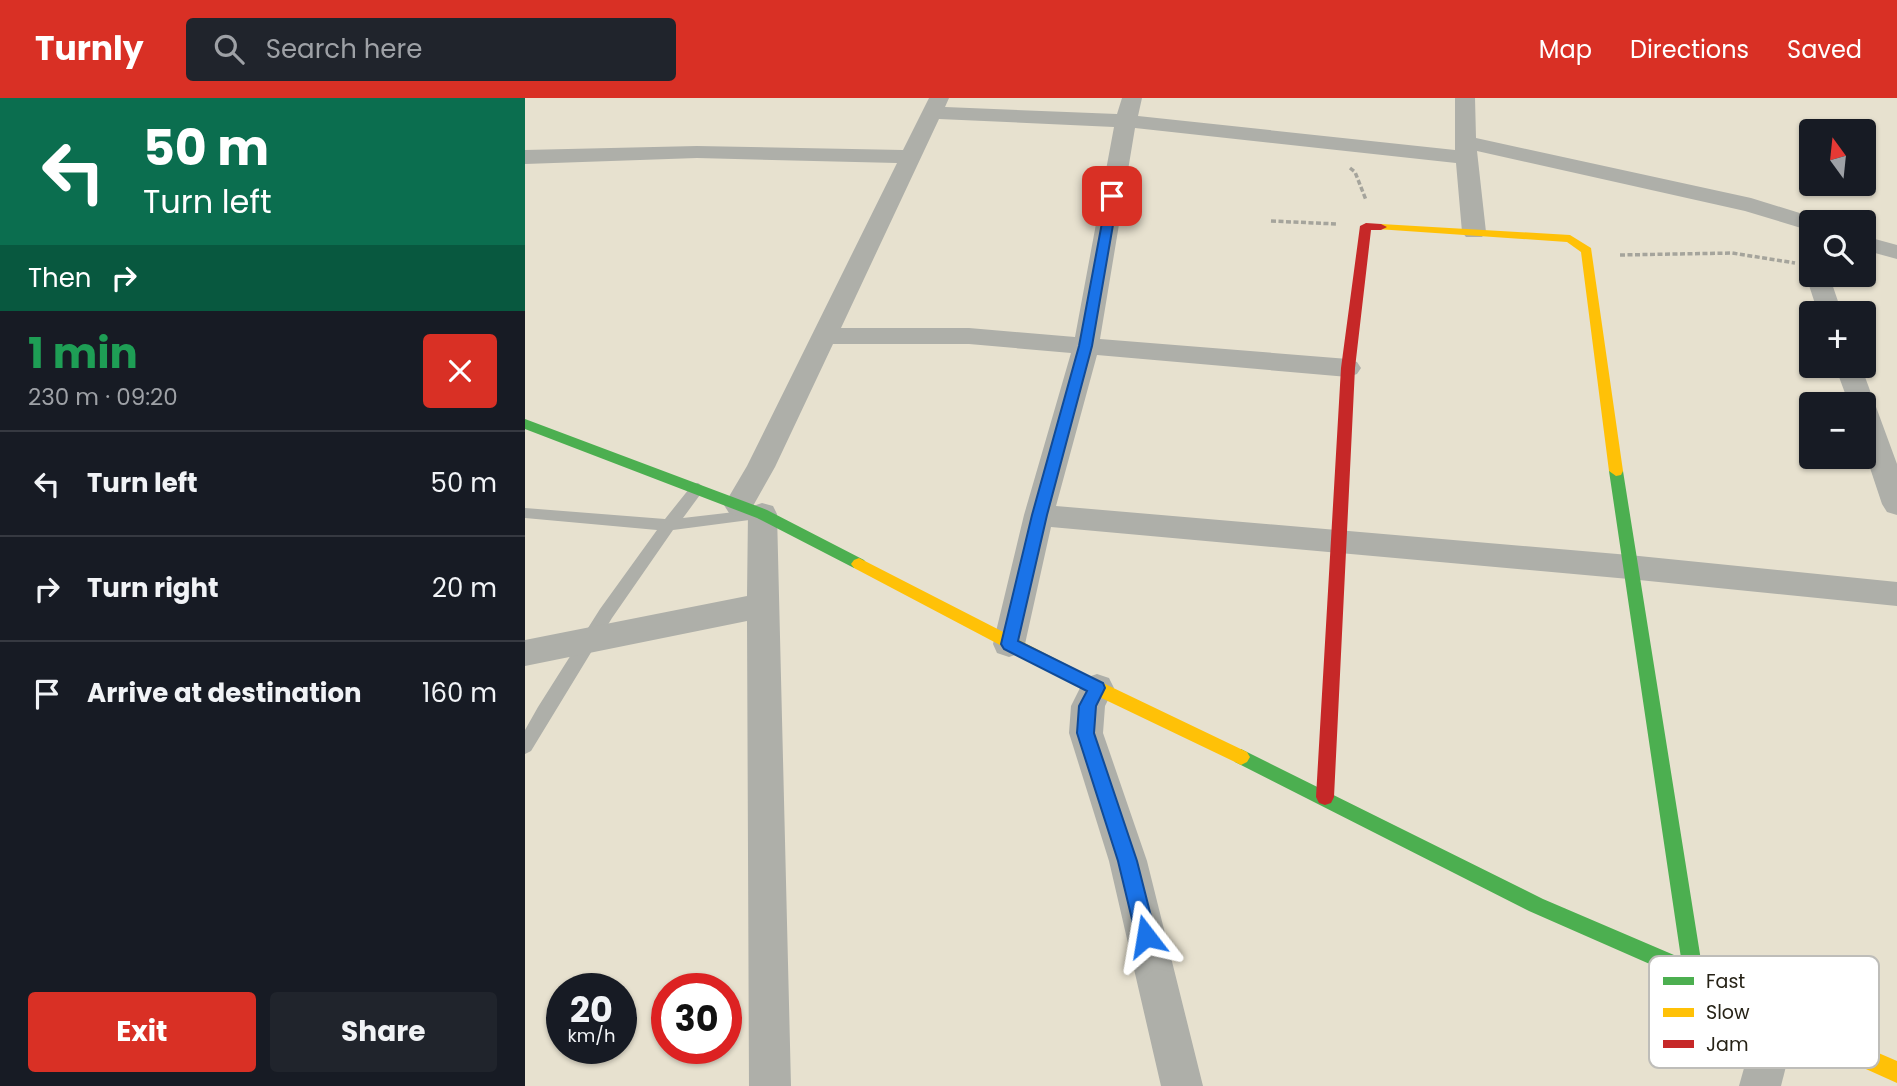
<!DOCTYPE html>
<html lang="en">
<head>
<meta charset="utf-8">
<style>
	:root { --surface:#171b24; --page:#20242c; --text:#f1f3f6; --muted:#9ea1a6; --line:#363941; --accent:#d93025 }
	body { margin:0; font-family:Poppins,sans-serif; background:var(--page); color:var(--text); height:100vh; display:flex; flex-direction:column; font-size:26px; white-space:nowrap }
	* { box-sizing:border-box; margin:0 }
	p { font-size:23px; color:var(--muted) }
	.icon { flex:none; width:38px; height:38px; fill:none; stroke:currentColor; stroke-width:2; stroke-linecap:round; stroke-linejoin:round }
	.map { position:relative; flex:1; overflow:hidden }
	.details { display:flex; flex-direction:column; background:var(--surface); width:525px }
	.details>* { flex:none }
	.hud { background:#0b6e4f; color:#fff; overflow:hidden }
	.needle { width:46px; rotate:345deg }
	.buttons { position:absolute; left:1274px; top:21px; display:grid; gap:14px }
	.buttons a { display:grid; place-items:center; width:77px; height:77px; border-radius:7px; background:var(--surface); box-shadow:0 2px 5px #0004; font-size:35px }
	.speed { position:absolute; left:21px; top:875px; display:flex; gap:14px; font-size:35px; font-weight:700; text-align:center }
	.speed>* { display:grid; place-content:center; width:91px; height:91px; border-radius:50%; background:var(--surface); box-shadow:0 2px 5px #0004; line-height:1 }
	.speed small { font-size:18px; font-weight:400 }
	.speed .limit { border:10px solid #d22; background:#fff; color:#111 }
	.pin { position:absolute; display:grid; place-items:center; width:60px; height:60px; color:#fff; margin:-30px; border-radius:14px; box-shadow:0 4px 10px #0006 }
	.me { position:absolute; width:77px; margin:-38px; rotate:346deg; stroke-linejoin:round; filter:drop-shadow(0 0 5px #0008) }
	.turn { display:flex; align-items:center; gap:24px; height:147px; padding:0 28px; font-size:32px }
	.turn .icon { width:91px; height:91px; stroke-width:2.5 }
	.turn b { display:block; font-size:49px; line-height:60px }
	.then { display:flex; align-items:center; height:66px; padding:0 28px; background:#0003; gap:14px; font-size:26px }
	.round { display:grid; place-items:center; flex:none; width:74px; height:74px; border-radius:7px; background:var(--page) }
	.overview { display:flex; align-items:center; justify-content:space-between; height:119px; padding:0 28px }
	h1 { font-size:42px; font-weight:700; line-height:52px; color:#1e9e55 }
	.action { display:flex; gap:14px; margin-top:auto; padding:14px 28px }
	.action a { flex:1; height:80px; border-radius:7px; background:var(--accent); color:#fff; font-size:28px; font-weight:700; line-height:80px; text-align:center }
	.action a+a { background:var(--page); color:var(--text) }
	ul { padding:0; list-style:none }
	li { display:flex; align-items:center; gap:21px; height:105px; padding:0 28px; border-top:2px solid var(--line) }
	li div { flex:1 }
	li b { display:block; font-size:26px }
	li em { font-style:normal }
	header { display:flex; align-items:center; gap:42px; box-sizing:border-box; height:98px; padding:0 35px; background:var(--accent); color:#fff }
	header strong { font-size:33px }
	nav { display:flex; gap:38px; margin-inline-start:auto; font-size:24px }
	.search { width:490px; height:63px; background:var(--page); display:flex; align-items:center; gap:18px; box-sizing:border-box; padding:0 24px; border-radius:7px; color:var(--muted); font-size:26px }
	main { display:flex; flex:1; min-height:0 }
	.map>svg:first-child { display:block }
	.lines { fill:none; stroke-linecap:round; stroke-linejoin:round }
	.path { stroke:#a5a49c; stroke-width:3.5; stroke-dasharray:5 2.5; stroke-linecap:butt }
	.lane { fill:#aeafa9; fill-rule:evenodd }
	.street { fill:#aeafa9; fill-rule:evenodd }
	.fast { fill:#4caf50; fill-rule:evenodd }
	.slow { fill:#ffc107; fill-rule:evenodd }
	.jam { fill:#c62828; fill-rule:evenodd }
	.route { fill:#1a73e8; stroke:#114b97; stroke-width:2 }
	.key { fill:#fff; stroke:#bebdb9; stroke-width:2 }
	.key-label { font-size:19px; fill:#262216 }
</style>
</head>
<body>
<header>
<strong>Turnly</strong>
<div class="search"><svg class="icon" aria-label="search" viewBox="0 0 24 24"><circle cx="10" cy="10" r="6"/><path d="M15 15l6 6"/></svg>Search here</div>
<nav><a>Map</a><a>Directions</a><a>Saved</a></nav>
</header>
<main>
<section class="details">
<div class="hud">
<div class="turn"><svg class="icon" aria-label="left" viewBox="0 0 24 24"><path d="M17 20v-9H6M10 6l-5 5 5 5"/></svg><div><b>50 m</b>Turn left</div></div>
<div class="then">Then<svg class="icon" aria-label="right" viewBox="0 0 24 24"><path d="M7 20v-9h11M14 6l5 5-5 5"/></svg></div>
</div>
<div class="overview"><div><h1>1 min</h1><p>230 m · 09:20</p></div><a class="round" style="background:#d93025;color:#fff"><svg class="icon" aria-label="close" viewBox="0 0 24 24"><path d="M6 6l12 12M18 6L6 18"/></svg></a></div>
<ul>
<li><svg class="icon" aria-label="left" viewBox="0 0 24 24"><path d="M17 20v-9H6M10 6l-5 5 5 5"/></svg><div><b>Turn left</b></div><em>50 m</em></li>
<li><svg class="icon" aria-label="right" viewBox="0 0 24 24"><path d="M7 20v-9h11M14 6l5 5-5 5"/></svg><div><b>Turn right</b></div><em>20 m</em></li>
<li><svg class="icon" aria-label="arrive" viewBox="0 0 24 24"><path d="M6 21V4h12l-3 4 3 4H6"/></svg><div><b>Arrive at destination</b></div><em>160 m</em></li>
</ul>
<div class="action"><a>Exit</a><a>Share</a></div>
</section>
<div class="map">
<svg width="1372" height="988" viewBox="0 0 1372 988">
	<rect width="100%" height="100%" fill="#e7e1cf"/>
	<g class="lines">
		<g class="path">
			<polyline points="825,70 830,74 841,102"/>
			<polyline points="746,123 812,126"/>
			<polyline points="1095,157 1207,155 1270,165"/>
		</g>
		<polygon class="lane" points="173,385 180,390 158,420 227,412 234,417 232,421 148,432 87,520 6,653 0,656 0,632 13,609 75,511 132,432 0,420 0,410 140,421 168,386"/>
		<g class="street">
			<path d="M 404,0 L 424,0 L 420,9 L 592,16 L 597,0 L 617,0 L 613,18 L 930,52 L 930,0 L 950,0 L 951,40 L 1226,100 L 1294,121 L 1296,124 L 1286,124 L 1286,133 L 1220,113 L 952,53 L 961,134 L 957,139 L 941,139 L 937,134 L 931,65 L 610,30 L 575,241 L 823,261 L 832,264 L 836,270 L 832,276 L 823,279 L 572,257 L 531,408 L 1104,457 L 1372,484 L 1372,508 L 1104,481 L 526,429 L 500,546 L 496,555 L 484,559 L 472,555 L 468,546 L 499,417 L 546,255 L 444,246 L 308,246 L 250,369 L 228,408 L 237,405 L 248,408 L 252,416 L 266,988 L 224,988 L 222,523 L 0,568 L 0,542 L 222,498 L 223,415 L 214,418 L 204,415 L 199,407 L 222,368 L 372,65 L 172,60 L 0,66 L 0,52 L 172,48 L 378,52 ZM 414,21 L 589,29 L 550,239 L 444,230 L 316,230 Z"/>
			<polygon points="1339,138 1372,147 1372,161 1339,152"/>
			<polygon points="1286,172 1286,177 1304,177 1317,215 1293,215 1281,178"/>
			<polygon points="1310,268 1336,268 1372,366 1372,417 1362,414 1357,406 1339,352 1339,306 1324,306"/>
			<polygon points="572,576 584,580 589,590 580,608 578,635 622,763 678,988 636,988 584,763 544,635 546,608 560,580"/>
			<polygon points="1252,900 1267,906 1273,921 1256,988 1214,988 1237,906"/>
		</g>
		<g class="fast">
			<polygon points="0,321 242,412 339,462 342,466 339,470 329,470 232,420 0,331"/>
			<polygon points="1091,368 1098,373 1178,875 1175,882 1168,885 1004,813 710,664 707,659 710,654 716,651 722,654 1018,801 1156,860 1084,373"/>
		</g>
		<g class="slow">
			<polygon points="856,126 1045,137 1066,150 1098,373 1096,377 1091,378 1084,373 1056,154 1042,144 852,131 852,127"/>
			<polygon points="334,460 578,585 722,654 725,659 722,664 716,667 710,664 566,595 329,470 326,466 329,462"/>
			<polygon points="1158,861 1259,914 1372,963 1372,985 1245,928 1151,878 1148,871 1151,864"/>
		</g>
		<polygon class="jam" points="841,125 856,126 862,129 856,132 846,132 830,270 809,699 806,705 800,707 794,705 791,699 816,270 835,128"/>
	</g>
	<polygon class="route" points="587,95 593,98 567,248 522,417 493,543 578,585 580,590 571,608 569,635 612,763 631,838 628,845 621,848 614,845 611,838 593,763 552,635 554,608 562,593 479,551 476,546 507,417 554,248 582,98"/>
	<rect x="1124" y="858" width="230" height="112" rx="10" class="key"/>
	<rect x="1138" y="879" width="31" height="8" fill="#4caf50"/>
	<rect x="1138" y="910" width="31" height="9" fill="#ffc107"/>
	<rect x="1138" y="942" width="31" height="8" fill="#c62828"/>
	<g class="key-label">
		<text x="1181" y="890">Fast</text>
		<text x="1181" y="921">Slow</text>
		<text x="1181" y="953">Jam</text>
	</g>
</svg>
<div class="buttons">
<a><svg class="needle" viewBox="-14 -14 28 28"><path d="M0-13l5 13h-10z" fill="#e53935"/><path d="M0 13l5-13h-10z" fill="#9ea1a6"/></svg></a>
<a><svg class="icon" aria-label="search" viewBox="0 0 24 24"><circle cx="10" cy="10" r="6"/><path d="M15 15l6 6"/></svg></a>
<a>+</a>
<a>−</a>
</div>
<div class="speed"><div>20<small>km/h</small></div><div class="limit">30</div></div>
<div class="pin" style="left:587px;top:98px;background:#d93025"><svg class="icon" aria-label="arrive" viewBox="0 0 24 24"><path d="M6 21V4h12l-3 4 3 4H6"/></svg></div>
<svg class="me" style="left:621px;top:838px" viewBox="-20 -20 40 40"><path d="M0-17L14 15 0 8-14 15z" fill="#1a73e8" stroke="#fff" stroke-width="4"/></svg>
</div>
</main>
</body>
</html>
